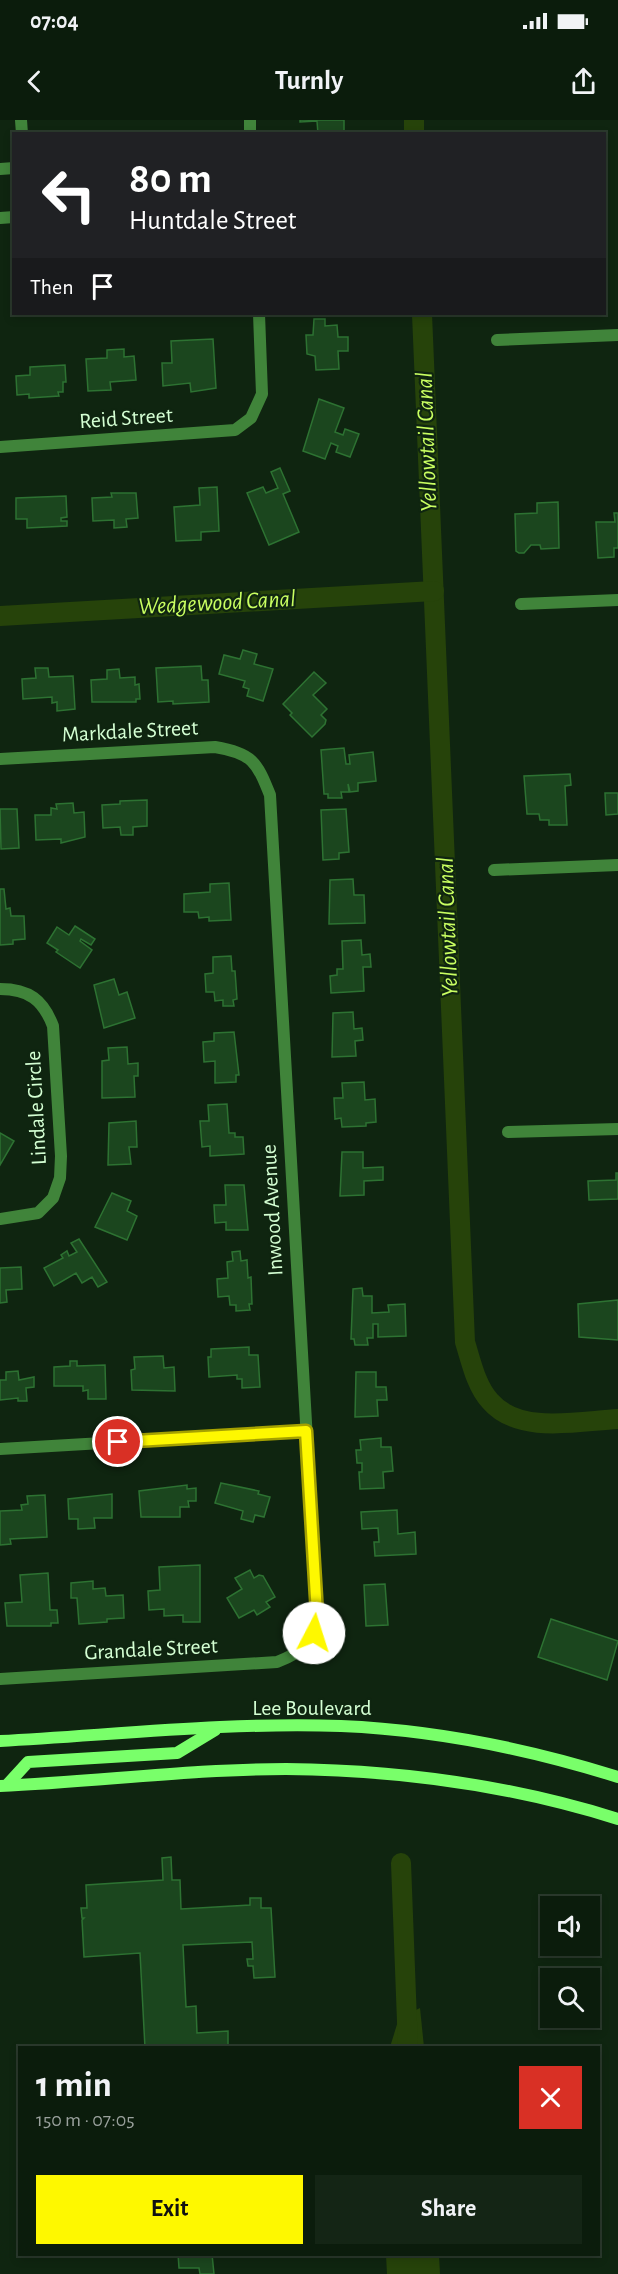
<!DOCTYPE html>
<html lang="en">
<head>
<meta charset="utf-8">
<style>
	:root { --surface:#0b1c0c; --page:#142515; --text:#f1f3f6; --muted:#9aa19d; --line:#2b3a2d; --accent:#fef800 }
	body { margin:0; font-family:"Alegreya Sans",sans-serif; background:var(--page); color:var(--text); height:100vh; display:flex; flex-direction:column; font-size:22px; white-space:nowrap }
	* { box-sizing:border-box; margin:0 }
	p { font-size:20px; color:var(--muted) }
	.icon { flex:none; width:33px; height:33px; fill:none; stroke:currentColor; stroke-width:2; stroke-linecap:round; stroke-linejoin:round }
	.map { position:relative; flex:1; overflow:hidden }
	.sheet { position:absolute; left:18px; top:1926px; width:582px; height:210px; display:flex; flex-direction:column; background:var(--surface); border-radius:0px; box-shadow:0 3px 9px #0003,0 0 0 2px var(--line) }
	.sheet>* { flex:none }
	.top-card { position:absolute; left:12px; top:12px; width:594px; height:183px; border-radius:0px; box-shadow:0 3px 9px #0003,0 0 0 2px var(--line); background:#202124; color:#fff; overflow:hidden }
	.controls { position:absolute; left:540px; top:1776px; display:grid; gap:12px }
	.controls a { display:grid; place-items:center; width:60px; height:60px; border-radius:0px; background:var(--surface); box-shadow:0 3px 9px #0003,0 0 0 2px var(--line); font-size:30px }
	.pin { position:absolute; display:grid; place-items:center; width:51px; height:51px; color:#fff; margin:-26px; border:3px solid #fff; border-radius:50%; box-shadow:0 2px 6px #0007 }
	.me { position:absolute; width:66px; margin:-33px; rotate:5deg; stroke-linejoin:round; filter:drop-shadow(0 0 4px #0008) }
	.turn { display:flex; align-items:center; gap:21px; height:126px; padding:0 18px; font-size:27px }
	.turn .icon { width:78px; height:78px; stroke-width:2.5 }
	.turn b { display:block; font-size:42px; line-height:51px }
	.then { display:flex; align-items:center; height:57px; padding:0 18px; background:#0003; gap:12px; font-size:22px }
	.round { display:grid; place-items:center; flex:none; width:63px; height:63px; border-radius:0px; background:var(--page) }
	.head { display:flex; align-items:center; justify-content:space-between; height:102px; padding:0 18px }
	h1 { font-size:36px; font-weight:600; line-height:45px }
	.button { display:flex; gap:12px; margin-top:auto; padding:12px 18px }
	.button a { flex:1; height:69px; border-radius:0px; background:var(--accent); color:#111; font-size:24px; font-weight:600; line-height:69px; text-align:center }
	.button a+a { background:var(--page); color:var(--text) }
	.status { display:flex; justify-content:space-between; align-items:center; height:42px; padding:0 30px; background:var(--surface); direction:ltr }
	.status svg { height:16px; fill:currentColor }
	header { display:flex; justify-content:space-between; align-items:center; height:78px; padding:0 18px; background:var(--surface); font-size:27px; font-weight:600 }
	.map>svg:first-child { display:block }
	.water { fill:#26430a }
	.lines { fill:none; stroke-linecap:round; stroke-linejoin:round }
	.canal { stroke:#26430a; stroke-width:20 }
	.building { fill:#1b461e; stroke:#2d7232; stroke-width:1.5 }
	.street { stroke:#40843a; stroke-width:12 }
	.secondary { stroke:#79ff6a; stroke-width:12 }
	.route-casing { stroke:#a5a100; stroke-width:15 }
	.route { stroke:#fef800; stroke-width:10 }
	.labels { text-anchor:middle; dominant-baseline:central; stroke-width:4.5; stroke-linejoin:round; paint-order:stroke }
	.street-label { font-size:22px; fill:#d4ffd3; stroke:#0f2510 }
	.water-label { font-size:24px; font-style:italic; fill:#c9ff61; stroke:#0f2510 }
</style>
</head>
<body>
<div class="status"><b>07:04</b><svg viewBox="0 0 49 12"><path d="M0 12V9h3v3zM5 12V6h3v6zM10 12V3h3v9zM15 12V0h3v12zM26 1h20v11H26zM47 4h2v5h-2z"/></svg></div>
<header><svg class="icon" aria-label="back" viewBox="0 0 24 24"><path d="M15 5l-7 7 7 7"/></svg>Turnly<svg class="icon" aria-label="share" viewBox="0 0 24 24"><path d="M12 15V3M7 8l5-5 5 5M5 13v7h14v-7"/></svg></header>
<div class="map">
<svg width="618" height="2154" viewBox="0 0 618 2154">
	<rect width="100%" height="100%" fill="#0f2510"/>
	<g class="water">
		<polygon points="420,1888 424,1927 390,1927 399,1898"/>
		<polygon points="386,2135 439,2135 440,2154 387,2154"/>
	</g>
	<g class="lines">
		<g class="canal">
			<polyline points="414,0 414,14"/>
			<path d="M 422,194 L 465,1222 C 471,1241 476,1266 490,1281 C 519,1315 579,1301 618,1299"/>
			<polyline points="0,496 434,471"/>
			<polyline points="401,1743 408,1928"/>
		</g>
	</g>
	<g class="building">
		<polygon points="300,0 344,0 344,14 318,14 317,1 300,2"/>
		<polygon points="314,199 325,199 325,206 337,205 338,217 348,217 348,231 338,231 339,249 316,250 315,236 307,234 306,215 313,215"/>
		<polygon points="213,219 216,268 191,272 190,263 163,266 162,243 172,243 171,221"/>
		<polygon points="124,229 124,237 134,236 136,260 110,262 111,270 88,271 86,239 107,238 107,230"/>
		<polygon points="65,245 66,262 63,262 63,272 58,272 59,276 29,278 29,274 17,275 16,256 30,255 30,247"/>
		<polygon points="319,279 344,288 335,312 343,315 345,309 359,314 350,337 336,332 338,326 331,323 325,339 303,331"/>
		<polygon points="280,348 290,371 283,374 299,412 269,425 247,373 263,367 266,373 278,368 271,352"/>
		<polygon points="217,367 219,411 201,412 201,420 176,421 174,387 200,385 199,368"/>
		<polygon points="111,373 136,373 138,398 126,399 127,407 114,408 114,400 93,401 92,378 112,377"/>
		<polygon points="66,376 67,397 61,398 61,401 67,401 67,406 27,408 27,399 16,399 16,378"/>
		<polygon points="558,382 559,428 541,429 540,425 531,425 524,433 519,433 516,431 515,394 537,393 537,383"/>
		<polygon points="614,393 618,393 618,428 614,428 614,437 598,438 596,402 615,402"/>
		<polygon points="243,530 257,534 254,544 273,549 263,581 247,576 249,569 243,567 245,561 219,554 224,535 240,539"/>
		<polygon points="201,546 202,560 208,560 209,582 173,584 173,581 158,582 156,548"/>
		<polygon points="35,548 48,548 49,557 73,556 75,589 57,591 57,582 52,583 52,577 23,579 22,559 36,558"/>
		<polygon points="119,549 120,558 135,557 135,565 139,564 140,579 136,579 136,582 92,582 91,560 107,559 107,550"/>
		<polygon points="314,552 326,563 313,575 327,589 321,595 326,600 325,604 312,617 290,595 292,593 283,584"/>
		<polygon points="344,628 346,644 350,644 349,635 373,632 376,661 358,663 358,671 350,672 348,664 349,672 341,672 342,678 328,678 328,674 324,674 321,630"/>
		<polygon points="570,654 571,665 565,666 567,705 549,705 549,700 540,700 539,694 527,694 524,656"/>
		<polygon points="605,673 618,673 618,694 606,695"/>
		<polygon points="147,680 147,706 133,707 133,715 121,715 120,707 103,708 102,685 120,684 120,681"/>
		<polygon points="73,683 74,693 84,692 85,717 61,723 61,719 36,720 35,695 51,695 51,688 57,689 56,684"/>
		<polygon points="0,689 17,689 19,728 1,729"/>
		<polygon points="346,689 349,732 339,733 339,739 323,740 321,690"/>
		<polygon points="353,759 354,775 364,775 365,803 329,804 330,760"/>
		<polygon points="229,763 231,800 209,801 209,797 199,798 198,792 184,792 184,774 210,772 210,764"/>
		<polygon points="0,769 4,769 6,789 10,788 11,796 24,796 25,819 13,820 13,824 0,825"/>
		<polygon points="75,806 95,819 91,825 81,819 80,821 92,830 80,848 56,832 58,830 47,823 57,807 69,815"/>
		<polygon points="361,820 362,835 370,834 371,847 363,847 364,871 331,873 330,856 337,855 337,849 343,849 342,821"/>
		<polygon points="231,836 232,851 235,851 237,879 233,880 234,886 223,886 223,880 215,881 214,872 206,872 205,854 213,853 213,837"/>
		<polygon points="114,859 119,875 127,872 135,898 104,908 94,865"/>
		<polygon points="353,892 354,909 362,908 363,920 355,921 356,936 332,937 333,893"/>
		<polygon points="234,912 239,955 236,955 236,962 215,963 215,941 204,942 203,922 214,921 214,913"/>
		<polygon points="127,927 128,944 138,943 138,956 134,956 135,977 102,978 102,941 109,940 108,928"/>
		<polygon points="364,962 365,980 375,979 376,1002 366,1003 366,1006 342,1007 341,998 335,999 334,978 343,978 342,963"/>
		<polygon points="227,984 229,1013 235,1013 235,1017 243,1017 244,1034 210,1036 210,1026 202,1027 200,1001 209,1001 208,985"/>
		<polygon points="136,1001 137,1027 129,1027 131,1044 108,1045 109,1003"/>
		<polygon points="0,1013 14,1021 0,1045"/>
		<polygon points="342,1032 363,1032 363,1048 383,1047 383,1060 364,1061 364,1075 340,1076"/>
		<polygon points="616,1053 618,1053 618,1079 589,1080 588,1061 616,1060"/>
		<polygon points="225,1065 244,1065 248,1110 226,1110 226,1102 215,1103 214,1085 226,1085"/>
		<polygon points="112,1073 131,1081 127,1091 137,1096 127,1120 95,1107"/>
		<polygon points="79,1119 107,1162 98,1167 92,1157 82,1163 76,1153 54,1166 44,1148 63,1138 61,1135 67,1131 69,1136 77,1132 71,1123"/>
		<polygon points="240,1131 241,1141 247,1140 248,1158 251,1157 252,1184 249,1184 250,1190 236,1191 236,1185 230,1185 229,1176 218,1177 217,1159 228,1158 227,1142 233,1141 232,1132"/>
		<polygon points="21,1147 22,1169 6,1170 7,1182 0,1183 0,1148"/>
		<polygon points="362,1168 363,1176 372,1176 372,1193 389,1192 388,1185 405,1184 406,1216 378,1217 378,1204 373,1204 373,1218 367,1218 368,1225 355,1225 354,1219 351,1219 353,1169"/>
		<polygon points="618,1180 618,1220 579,1217 578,1184"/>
		<polygon points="249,1227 249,1235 258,1235 260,1267 242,1268 242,1259 237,1259 237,1255 209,1257 208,1237 211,1237 211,1229"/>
		<polygon points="163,1236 164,1248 174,1247 175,1271 132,1270 131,1250 135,1249 134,1237"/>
		<polygon points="70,1241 77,1241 77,1246 105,1245 106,1279 88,1279 88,1270 83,1271 83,1266 54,1266 54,1247 70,1246"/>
		<polygon points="18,1251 19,1260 34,1257 34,1267 26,1268 27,1281 18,1281 18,1278 0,1280 0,1260 6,1260 6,1252"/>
		<polygon points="356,1252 376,1252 376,1267 386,1267 387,1280 377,1280 378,1296 355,1297"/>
		<polygon points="381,1318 381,1327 391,1327 393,1351 383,1352 384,1368 360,1369 359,1352 362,1352 362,1343 357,1343 356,1330 361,1330 360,1320"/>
		<polygon points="221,1363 259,1371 258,1374 270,1377 264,1397 255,1395 253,1402 241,1399 243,1391 215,1383"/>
		<polygon points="187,1365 187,1369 196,1368 196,1381 188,1381 189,1387 180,1387 180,1397 141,1397 139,1371"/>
		<polygon points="112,1374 112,1398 94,1398 95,1408 78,1409 78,1399 69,1399 68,1379"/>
		<polygon points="45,1375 47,1417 10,1419 11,1424 0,1425 0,1391 22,1390 21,1385 28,1384 27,1376"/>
		<polygon points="397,1390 398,1414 415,1412 416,1434 375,1436 374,1422 379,1422 378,1408 362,1409 361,1392"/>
		<polygon points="200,1445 200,1502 183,1502 183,1495 164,1496 164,1489 149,1490 148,1471 160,1470 159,1447"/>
		<polygon points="250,1450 254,1458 259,1455 263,1456 275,1477 266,1482 270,1487 257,1495 254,1490 239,1498 227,1478 242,1469 235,1458"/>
		<polygon points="48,1453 50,1490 57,1490 58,1503 51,1503 51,1506 7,1506 5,1483 22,1482 20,1455"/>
		<polygon points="93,1461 93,1469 105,1468 106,1476 123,1475 124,1498 107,1499 107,1502 79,1504 77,1478 71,1478 71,1463"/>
		<polygon points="385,1464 388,1505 366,1506 364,1465"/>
		<polygon points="551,1499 618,1521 607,1560 538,1537"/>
		<polygon points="171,1737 172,1760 180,1760 181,1789 250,1785 250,1778 261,1778 261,1788 271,1788 275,1857 254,1858 253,1846 248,1846 247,1839 253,1839 252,1822 183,1825 186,1887 196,1886 197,1913 228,1911 228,1928 145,1928 140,1833 84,1837 82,1800 84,1798 82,1798 81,1788 87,1788 86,1765 163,1760 162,1738"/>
		<polygon points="178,2134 212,2134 214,2154 200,2154 199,2148 179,2148"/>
	</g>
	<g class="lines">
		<g class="street">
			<polyline points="21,0 22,14"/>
			<polyline points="250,0 250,14"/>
			<polyline points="0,49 14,48"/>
			<polyline points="0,98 14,97"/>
			<polyline points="497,220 618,215"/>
			<polyline points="0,327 235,310 251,298 262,274 259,194"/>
			<polyline points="521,484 618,480"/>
			<path d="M 0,639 L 215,627 C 252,633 257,642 270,675 L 317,1494 C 312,1524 305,1531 277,1542 L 0,1559"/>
			<polyline points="494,750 618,745"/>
			<path d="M 0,869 C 29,869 43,880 53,906 L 61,1036 L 60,1058 L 53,1078 L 38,1093 L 0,1099"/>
			<polyline points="508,1012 618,1009"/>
			<polyline points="0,1329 306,1311"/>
		</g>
		<g class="secondary">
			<path d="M 0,1621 C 113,1615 228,1602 341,1606 C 435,1610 529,1629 618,1657"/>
			<polyline points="7,1665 28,1642 177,1633 215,1610"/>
			<path d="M 0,1666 C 95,1662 192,1649 286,1649 C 399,1650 510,1665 618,1699"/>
		</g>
	</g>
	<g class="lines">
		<g class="route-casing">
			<polyline id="route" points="118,1322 306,1311 317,1494 314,1513"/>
		</g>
		<use href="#route" class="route"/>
	</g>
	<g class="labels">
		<g class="street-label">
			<text transform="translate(126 298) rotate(-4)">Reid Street</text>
			<text transform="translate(130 611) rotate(-3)">Markdale Street</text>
			<text transform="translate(36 988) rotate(-93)">Lindale Circle</text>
			<text transform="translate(272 1090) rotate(-93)">Inwood Avenue</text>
			<text transform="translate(151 1529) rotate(-3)">Grandale Street</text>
			<text x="312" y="1588">Lee Boulevard</text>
		</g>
		<g class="water-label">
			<text transform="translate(427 322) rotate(-92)">Yellowtail Canal</text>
			<text transform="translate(217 483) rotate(-3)">Wedgewood Canal</text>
			<text transform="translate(448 807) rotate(-92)">Yellowtail Canal</text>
		</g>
	</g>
</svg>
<div class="controls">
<a><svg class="icon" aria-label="sound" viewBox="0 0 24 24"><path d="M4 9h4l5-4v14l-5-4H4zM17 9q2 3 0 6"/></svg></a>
<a><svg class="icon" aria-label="search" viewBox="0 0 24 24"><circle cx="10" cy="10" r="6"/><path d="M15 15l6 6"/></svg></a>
</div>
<div class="pin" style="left:118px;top:1322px;background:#d93025"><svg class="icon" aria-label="arrive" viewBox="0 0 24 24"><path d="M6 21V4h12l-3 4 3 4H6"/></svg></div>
<svg class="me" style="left:314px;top:1513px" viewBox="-20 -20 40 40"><circle r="19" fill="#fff"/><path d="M0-13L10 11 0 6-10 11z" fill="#fef800"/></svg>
<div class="top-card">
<div class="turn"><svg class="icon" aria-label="left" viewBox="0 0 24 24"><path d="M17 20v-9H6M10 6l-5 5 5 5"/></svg><div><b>80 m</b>Huntdale Street</div></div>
<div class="then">Then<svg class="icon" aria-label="arrive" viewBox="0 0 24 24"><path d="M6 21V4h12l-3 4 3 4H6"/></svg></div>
</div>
<section class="sheet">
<div class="head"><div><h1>1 min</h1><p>150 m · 07:05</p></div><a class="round" style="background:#d93025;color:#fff"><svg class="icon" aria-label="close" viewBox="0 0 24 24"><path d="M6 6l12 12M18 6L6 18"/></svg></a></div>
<div class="button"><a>Exit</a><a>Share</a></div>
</section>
</div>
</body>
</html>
